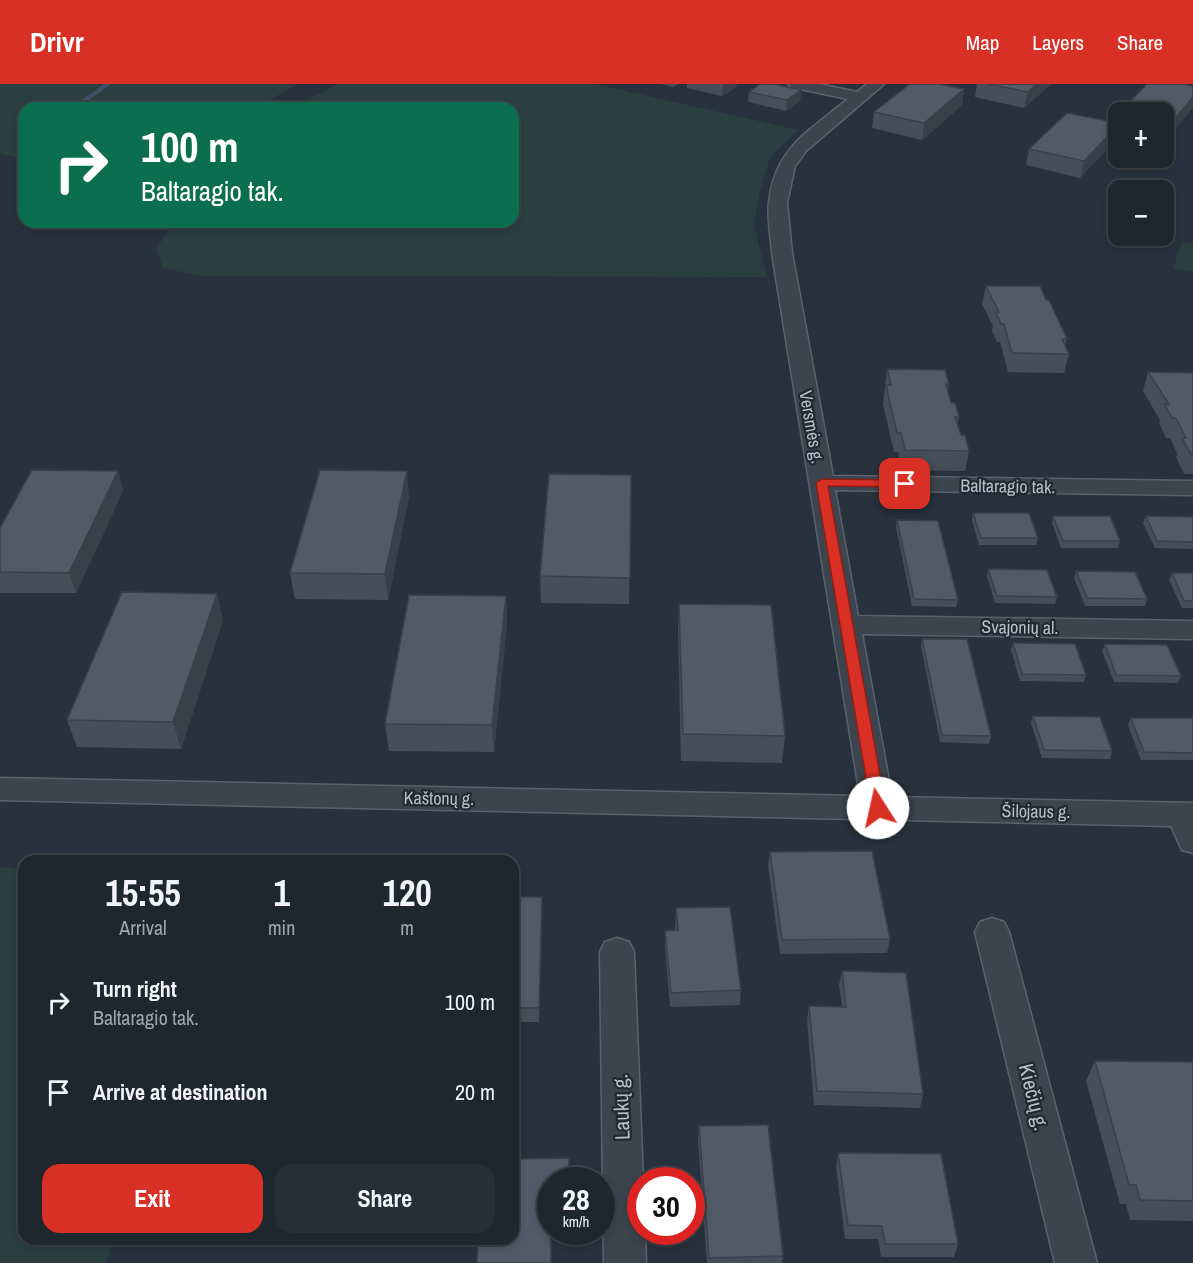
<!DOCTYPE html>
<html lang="en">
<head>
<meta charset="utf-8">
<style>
	:root { --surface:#1e262e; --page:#262e36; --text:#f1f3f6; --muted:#a1a5aa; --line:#3c434a; --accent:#d93025 }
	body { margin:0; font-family:"Archivo Narrow",sans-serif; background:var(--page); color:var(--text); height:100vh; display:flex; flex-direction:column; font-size:22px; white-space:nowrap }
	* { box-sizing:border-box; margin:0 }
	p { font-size:20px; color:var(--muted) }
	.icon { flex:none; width:33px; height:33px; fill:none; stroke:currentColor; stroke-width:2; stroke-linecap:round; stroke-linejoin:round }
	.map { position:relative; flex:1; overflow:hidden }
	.side { position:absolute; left:18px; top:771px; width:501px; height:390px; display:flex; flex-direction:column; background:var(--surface); border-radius:18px; box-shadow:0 3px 9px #0003,0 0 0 2px var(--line) }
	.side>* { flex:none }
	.top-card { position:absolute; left:18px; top:18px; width:501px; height:126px; border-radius:18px; box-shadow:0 3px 9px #0003,0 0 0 2px var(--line); background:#0b6e4f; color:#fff; overflow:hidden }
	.tools { position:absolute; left:1108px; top:18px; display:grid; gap:12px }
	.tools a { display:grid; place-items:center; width:66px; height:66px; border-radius:12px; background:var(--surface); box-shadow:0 3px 9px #0003,0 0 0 2px var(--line); font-size:30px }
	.speed { position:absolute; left:537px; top:1083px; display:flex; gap:12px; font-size:30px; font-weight:700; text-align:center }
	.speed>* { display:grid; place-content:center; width:78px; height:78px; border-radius:50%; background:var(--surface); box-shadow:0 3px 9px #0003,0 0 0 2px var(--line); line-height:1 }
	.speed small { font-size:15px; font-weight:400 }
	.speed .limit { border:9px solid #d22; background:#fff; color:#111 }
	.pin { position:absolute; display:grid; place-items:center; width:51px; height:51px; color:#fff; margin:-26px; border-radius:12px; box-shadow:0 3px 9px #0006 }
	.me { position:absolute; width:66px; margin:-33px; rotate:350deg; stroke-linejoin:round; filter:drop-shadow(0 0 4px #0008) }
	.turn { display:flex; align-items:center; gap:21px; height:126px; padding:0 24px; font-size:27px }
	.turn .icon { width:78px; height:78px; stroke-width:2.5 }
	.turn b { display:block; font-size:42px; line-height:51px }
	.eta { display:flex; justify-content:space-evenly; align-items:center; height:102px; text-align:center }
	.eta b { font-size:36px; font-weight:700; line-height:42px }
	.primary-button { display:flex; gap:12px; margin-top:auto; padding:12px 24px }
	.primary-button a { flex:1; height:69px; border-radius:18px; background:var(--accent); color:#fff; font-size:24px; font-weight:700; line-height:69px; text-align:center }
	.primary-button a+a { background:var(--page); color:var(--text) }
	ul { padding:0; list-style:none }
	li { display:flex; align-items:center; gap:18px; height:90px; padding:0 24px }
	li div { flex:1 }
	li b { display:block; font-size:22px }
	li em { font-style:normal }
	header { display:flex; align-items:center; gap:36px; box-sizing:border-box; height:84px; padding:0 30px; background:var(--accent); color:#fff }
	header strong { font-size:28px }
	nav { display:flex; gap:33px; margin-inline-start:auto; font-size:21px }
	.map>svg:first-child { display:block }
	.green { fill:#2b3f40 }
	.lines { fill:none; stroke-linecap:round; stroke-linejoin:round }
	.stream { fill:#405065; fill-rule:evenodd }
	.street-casing { stroke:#5a626c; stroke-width:3 }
	.street { fill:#3c444e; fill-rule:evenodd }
	.wall { fill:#464e59 }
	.shaded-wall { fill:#394049 }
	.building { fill:#515b68; stroke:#394049; stroke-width:1.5 }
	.route { fill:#d93025; stroke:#8d1f18; stroke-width:1.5 }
	.labels { text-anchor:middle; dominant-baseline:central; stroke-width:4.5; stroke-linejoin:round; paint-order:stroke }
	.street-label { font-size:18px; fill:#b8bfc9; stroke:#212933 }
	.near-street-label { font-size:21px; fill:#b8bfc9; stroke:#212933 }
</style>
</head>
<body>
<header>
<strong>Drivr</strong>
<nav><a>Map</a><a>Layers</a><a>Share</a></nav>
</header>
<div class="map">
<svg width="1193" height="1179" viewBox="0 0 1193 1179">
	<rect width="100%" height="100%" fill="#28323e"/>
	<g class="green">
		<polygon points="0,0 299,0 254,24 24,24 24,76 0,69"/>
		<polygon points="338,0 594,0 798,46 770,73 759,111 754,142 767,193 200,192 163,184 156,165 174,138 513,138 513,24 292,24"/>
		<polygon points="1182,158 1193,160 1193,188 1173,185"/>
		<polygon points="0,783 24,785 24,1155 113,1155 106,1179 0,1179"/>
	</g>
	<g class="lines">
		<polygon class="stream" points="104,0 111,0 81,22 82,24 76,24 76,20"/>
		<g class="street-casing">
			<g id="street">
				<path d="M 788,0 L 819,0 L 857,8 L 867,0 L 884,0 L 806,67 L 795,82 L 787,119 L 792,169 L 833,392 L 1193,397 L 1193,411 L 835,406 L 858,532 L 1193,537 L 1193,555 L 862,550 L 892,713 L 1193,719 L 1193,769 L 1182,766 L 1171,742 L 0,716 L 0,694 L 860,712 L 772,169 C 771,153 767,134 769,118 C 775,64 809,47 848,15 L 791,3 Z"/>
				<polygon points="992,834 1004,838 1009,848 1097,1179 1055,1179 975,848 980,838"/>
				<polygon points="617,854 629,858 634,868 643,1096 640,1096 640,1148 645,1148 646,1179 604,1179 600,868 605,858"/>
			</g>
		</g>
		<use href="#street" class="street"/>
	</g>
	<g class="wall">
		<polygon points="661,0 678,0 673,3"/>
		<polygon points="687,0 737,0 736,3 722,12 687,4"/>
		<polygon points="977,0 1051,0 1024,24 975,13"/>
		<polygon points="1193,2 1168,54 1164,53 1164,28 1121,28 1121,27"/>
		<polygon points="964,5 962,21 922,56 872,44 874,28"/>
		<polygon points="801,6 800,17 786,27 748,18 749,8"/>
		<polygon points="1119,35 1119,44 1115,56 1080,94 1026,81 1029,65 1118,39"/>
		<polygon points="986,202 1046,216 1067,255 1065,261 1069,270 1064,289 1008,288 1000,258 997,258 992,247 993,242 982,220"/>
		<polygon points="887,285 949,301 948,308 951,319 959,333 957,340 961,351 969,367 965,387 902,386 898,368 894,368 883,320"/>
		<polygon points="1148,288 1193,289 1193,390 1184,390 1176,373 1177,369 1170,354 1166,354 1159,339 1160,336 1143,307"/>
		<polygon points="118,387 123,407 76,509 0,509 0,444"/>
		<polygon points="631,391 629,520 541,519 540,492"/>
		<polygon points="409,413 388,516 295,515 290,489"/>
		<polygon points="973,429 1038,454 1036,461 979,461 972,436"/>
		<polygon points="1053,432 1120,457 1118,464 1061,464 1052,439"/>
		<polygon points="1146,432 1193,433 1193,465 1155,464 1143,439"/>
		<polygon points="897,436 958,516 956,523 912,522 896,443"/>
		<polygon points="988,485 1057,513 1055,520 995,519 987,492"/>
		<polygon points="1076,487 1147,515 1145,522 1085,522 1074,494"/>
		<polygon points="1172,489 1193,489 1193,524 1182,524 1169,496"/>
		<polygon points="506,512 507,539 494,668 389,667 385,640"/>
		<polygon points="679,520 785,652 782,679 681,677 678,547"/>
		<polygon points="223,536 181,665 77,663 67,636"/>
		<polygon points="922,555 991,652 989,660 940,658 921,562"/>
		<polygon points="1013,559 1086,591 1084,598 1020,597 1011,566"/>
		<polygon points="1105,560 1181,592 1178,599 1114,598 1102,567"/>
		<polygon points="1033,632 1112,667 1110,675 1042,674 1031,639"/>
		<polygon points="1131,634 1193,634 1193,676 1141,676 1128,641"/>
		<polygon points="770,768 890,855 887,869 780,870 768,782"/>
		<polygon points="513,813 542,827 539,938 513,938"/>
		<polygon points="676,824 741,906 740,921 670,923 665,861 665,847 675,846"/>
		<polygon points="842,887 923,1010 920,1024 814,1021 807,936 809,922 842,923 839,901"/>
		<polygon points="1095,977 1193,978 1193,1137 1130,1136 1126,1120 1120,1120 1086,997"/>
		<polygon points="699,1042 783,1172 782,1179 707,1179 698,1056"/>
		<polygon points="838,1069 958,1160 954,1173 881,1173 878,1155 845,1155 836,1083"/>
		<polygon points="550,1096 550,1148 570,1148 570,1153 551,1153 551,1179 477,1179"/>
	</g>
	<g class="shaded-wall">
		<polygon points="725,0 737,0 736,3 722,12 723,2"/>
		<polygon points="1036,0 1051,0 1024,24 1028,8"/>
		<polygon points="964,5 962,21 922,56 924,39"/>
		<polygon points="801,6 800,17 786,27 787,16"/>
		<polygon points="1193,13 1193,24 1168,54 1172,38"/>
		<polygon points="1119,40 1115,56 1080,94 1084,77"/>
		<polygon points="118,387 123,407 76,509 69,489"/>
		<polygon points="407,387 409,413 388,516 385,490"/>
		<polygon points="217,510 223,536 181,665 173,638"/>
		<polygon points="506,512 507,539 494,668 492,641"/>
		<polygon points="542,813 542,827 539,938 539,924"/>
	</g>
	<g class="building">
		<polygon points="760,0 773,0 801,6 787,16 749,8"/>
		<polygon points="910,0 938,0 964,5 924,39 874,28"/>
		<polygon points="988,0 1036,0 1028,8"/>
		<polygon points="1147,0 1182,0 1193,2 1193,13 1172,38 1164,36 1164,28 1128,28 1121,27"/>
		<polygon points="1067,29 1119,39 1119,40 1084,77 1029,65"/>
		<polygon points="986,202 1040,202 1046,216 1049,216 1067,255 1062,255 1069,270 1012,269 1004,240 1001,240 996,228 999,228"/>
		<polygon points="887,285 945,286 949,301 946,300 951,319 955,319 959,333 955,333 961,351 965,351 969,367 905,366 901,349 897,349 886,301 891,301"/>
		<polygon points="1148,288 1193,289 1193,370 1191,370 1182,354 1186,354 1176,334 1172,334 1165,320 1169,320"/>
		<polygon points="32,386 118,387 69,489 0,488 0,444"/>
		<polygon points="320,386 407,387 385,490 290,489"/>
		<polygon points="549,390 631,391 630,494 540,492"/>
		<polygon points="973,429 1029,429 1038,454 981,454"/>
		<polygon points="1053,432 1110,432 1120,457 1063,457"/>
		<polygon points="1146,432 1193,433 1193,458 1157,457"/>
		<polygon points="897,436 938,437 958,516 914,515"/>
		<polygon points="988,485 1047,486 1057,513 997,512"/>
		<polygon points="1076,487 1135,488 1147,515 1087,514"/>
		<polygon points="1172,489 1193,489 1193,517 1184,517"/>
		<polygon points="122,508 217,510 173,638 67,636"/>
		<polygon points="409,511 506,512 492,641 385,640"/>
		<polygon points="679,520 771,521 785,652 683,650"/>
		<polygon points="922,555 967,555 991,652 942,651"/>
		<polygon points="1013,559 1075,560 1086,591 1022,590"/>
		<polygon points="1105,560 1167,561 1181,592 1116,591"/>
		<polygon points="1033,632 1100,633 1112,667 1044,666"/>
		<polygon points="1131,634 1193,634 1193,669 1144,668"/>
		<polygon points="872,767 890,855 782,856 770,768"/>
		<polygon points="513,813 542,813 539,924 513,924"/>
		<polygon points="730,823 741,906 671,909 665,847 678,846 676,824"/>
		<polygon points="842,887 906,889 923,1010 817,1007 809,922 846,923"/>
		<polygon points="1095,977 1193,978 1193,1117 1140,1116 1136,1101 1129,1101"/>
		<polygon points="768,1041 783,1172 709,1174 699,1042"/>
		<polygon points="838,1069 941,1070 958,1160 885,1160 882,1142 848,1141"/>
		<polygon points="569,1074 569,1096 550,1096 551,1179 477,1179 478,1155 513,1155 513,1075"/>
	</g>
	<polygon class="route" points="822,395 905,396 911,400 905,403 828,402 886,724 883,728 873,728 871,724 816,399"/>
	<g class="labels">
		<g class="street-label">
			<text transform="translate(812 343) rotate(80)">Versmės g.</text>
			<text transform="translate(1008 402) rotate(1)">Baltaragio tak.</text>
			<text transform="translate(1020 543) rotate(1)">Svajonių al.</text>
			<text transform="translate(439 714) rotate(1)">Kaštonų g.</text>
			<text transform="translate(1036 727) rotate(1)">Šilojaus g.</text>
		</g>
		<g class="near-street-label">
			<text transform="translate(1034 1013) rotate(76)">Kiečių g.</text>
			<text transform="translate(621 1023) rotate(-92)">Laukų g.</text>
		</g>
	</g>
</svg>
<div class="tools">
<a>+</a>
<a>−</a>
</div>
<div class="speed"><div>28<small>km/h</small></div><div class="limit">30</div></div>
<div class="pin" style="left:905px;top:400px;background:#d93025"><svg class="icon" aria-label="arrive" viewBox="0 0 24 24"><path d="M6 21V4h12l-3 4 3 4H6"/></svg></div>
<svg class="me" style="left:878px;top:724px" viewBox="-20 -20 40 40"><circle r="19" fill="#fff"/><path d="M0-13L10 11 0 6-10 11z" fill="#d93025"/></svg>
<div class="top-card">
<div class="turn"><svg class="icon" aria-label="right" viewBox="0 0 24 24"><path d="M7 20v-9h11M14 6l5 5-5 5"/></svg><div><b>100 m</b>Baltaragio tak.</div></div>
</div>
<section class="side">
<div class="eta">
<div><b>15:55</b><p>Arrival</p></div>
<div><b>1</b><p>min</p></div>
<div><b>120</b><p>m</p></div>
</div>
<ul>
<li><svg class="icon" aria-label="right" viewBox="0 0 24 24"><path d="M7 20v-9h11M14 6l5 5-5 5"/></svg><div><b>Turn right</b><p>Baltaragio tak.</p></div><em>100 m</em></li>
<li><svg class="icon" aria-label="arrive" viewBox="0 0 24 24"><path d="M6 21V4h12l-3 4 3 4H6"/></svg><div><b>Arrive at destination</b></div><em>20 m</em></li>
</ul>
<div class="primary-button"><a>Exit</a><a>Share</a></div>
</section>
</div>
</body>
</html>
